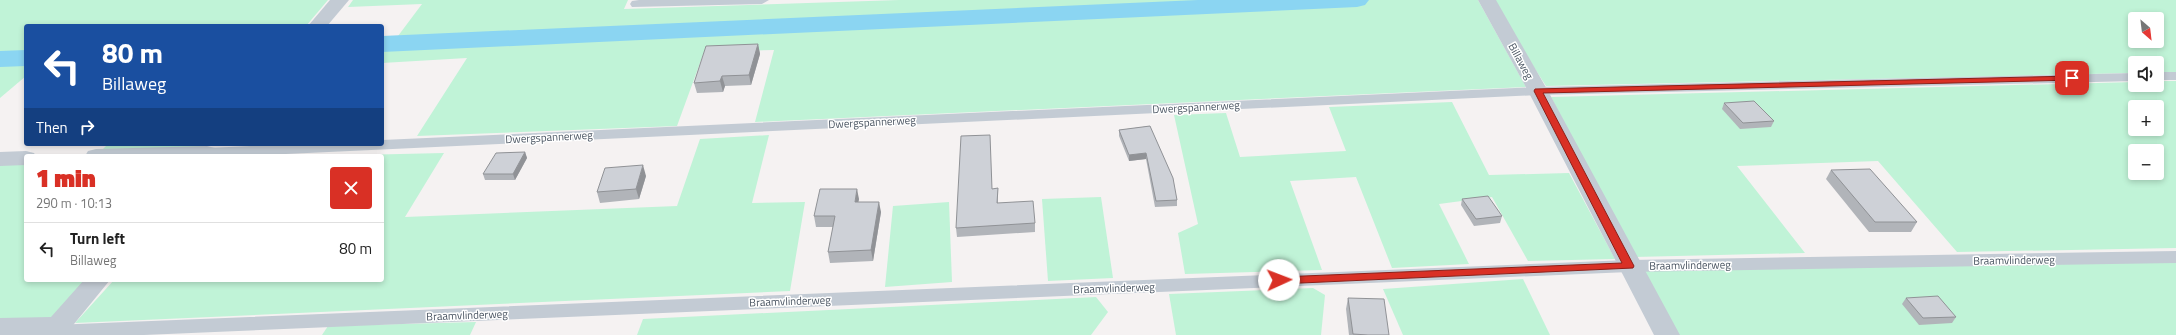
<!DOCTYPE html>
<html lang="en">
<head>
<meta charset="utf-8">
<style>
	:root { --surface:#fff; --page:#f6f6f6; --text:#222; --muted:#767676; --line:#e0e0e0; --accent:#d93025 }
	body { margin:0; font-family:"Titillium Web",sans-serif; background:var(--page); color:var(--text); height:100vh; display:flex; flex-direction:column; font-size:15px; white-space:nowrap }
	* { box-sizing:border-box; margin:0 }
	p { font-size:13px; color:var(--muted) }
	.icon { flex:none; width:22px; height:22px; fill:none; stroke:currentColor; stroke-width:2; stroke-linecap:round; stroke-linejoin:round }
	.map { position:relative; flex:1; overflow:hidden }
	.panel { position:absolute; left:24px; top:154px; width:360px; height:128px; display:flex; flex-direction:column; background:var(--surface); border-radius:4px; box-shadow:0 2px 6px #0003 }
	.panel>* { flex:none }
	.banner { position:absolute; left:24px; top:24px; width:360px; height:122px; border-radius:4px; box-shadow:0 2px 6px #0003; background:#1a4fa0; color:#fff; overflow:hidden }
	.needle { width:26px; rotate:152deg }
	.tools { position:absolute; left:2128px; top:12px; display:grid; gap:8px }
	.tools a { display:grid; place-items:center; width:36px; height:36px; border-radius:4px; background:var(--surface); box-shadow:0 2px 6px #0003; font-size:20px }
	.pin { position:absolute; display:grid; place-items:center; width:34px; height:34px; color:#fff; margin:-17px; border-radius:8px; box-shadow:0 2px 6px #0006 }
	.me { position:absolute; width:44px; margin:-22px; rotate:88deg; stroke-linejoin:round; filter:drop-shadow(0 0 3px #0008) }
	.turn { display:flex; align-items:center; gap:14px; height:84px; padding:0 12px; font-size:18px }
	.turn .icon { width:52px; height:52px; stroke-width:2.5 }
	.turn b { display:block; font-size:28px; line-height:34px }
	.then { display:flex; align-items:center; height:38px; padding:0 12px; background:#0003; gap:8px; font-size:15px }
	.round { display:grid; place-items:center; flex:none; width:42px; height:42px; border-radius:4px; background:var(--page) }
	.overview { display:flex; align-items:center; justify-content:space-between; height:68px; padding:0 12px }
	h1 { font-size:24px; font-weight:800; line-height:30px; color:var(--accent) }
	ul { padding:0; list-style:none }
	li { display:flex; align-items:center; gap:12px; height:52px; padding:0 12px; border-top:1px solid var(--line) }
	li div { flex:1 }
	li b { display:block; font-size:15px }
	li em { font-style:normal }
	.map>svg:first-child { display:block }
	.green { fill:#c0f3d7; fill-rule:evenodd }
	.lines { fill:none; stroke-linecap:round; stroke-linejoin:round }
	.canal { fill:#8bd5f2; fill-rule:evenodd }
	.service { fill:#c3cbd4; fill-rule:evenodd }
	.minor { fill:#c3cbd4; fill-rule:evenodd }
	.wall { fill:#b1b4b9 }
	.shaded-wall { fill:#909296 }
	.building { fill:#ced1d7; stroke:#909296 }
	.route { fill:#d93025; stroke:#8d1f18 }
	.labels { text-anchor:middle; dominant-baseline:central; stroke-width:3; stroke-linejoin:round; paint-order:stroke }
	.street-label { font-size:11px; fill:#495461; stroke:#fff }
</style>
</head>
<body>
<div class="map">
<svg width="2176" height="335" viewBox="0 0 2176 335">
	<rect width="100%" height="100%" fill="#f5f2f2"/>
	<g class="green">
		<polygon points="0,0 328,0 306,26 26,26 26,76 0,98"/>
		<polygon points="353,0 631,0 628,0 624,9 899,0 1478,0 1526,87 755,122 774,50 704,52 677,126 417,136 467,58 382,63 382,44 392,44 422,4 348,7"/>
		<path d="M 1494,0 L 2176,0 L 2176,72 L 2157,72 L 2157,63 L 2135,63 L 2135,73 L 1546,86 L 1510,30 ZM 2135,19 L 2157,19 L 2157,41 L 2135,41 Z"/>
		<path d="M 2157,81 L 2176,81 L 2176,248 L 1957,252 L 1878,161 L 1737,166 L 1805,253 L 1634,257 L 1551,97 L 2135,82 L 2135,85 L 2157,85 ZM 2135,107 L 2157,107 L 2157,129 L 2135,129 ZM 2135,151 L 2157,151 L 2157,173 L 2135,173 Z"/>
		<polygon points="1452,102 1489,175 1569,173 1615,259 1528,261 1492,197 1439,204 1469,264 1392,268 1356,177 1290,181 1322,270 1185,274 1178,233 1198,224 1174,115 1226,113 1240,157 1346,151 1329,107"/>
		<polygon points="769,135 752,203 805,202 790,291 75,323 114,280 382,280 382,156 313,156 444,153 405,217 677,206 700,139"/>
		<polygon points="108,144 205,144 202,148 103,149"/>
		<polygon points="26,164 26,280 85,280 50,319 0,320 0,165"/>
		<polygon points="1101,197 1113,278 1048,281 1042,199"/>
		<polygon points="949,202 952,282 885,287 893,206"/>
		<polygon points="2176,261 2176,335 1678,335 1641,269"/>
		<polygon points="1523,279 1550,335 1403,335 1383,289"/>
		<polygon points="1313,288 1325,295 1321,335 1176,335 1169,294"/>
		<polygon points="1096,297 1108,312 1091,335 637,335 643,319"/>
		<polygon points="476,322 470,335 322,335 328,326"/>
	</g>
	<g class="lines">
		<g class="canal">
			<polygon points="1198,0 1369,0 1365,5 1357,7 382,52 382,36"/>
			<polygon points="26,50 26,66 0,67 0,51"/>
		</g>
		<g class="service">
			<polygon points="639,0 769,0 762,4 632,7 630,4 632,1"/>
			<rect x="2157" y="72" width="19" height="8"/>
			<polygon points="2135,73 2135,81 1538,95 245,156 201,156 199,153 201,150 207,148 298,144 382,144 382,140 1538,87"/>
			<polygon points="2176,251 2176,263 1629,272 144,335 45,335 44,332 46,327 53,325 1629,260"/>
		</g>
		<g class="minor">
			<polygon points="330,0 349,0 327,26 308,26"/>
			<polygon points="1478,0 1496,0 1548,91 1680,335 1654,335 1528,91"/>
			<polygon points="207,146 215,148 218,153 216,156 85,156 88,151 96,149"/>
			<polygon points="26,151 34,153 36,156 26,156 26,165 0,166 0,152"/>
			<polygon points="84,280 110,280 65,335 0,335 0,318 51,317"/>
		</g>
	</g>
	<g class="wall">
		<polygon points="758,44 760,54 751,85 725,86 723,92 697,93 694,83"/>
		<polygon points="1724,103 1774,121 1771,127 1740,129 1722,109"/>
		<polygon points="1150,126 1177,200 1177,206 1155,207 1146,159 1129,161 1119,136 1119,130"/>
		<polygon points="525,152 527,158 515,180 485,180 483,174"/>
		<polygon points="1831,170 1917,222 1911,232 1869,232 1826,179"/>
		<polygon points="646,176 639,199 600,203 597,192"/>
		<polygon points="998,188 998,203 1035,223 1035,232 957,237 956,228 993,189"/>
		<polygon points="859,199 858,202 881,212 873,261 830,263 828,252 833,227 816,227 814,216"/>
		<polygon points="1462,199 1502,216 1500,223 1474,226 1461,205"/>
		<polygon points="1348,298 1389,335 1349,335 1346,309"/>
		<polygon points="1906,298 1956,317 1952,323 1919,325 1902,304"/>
	</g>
	<g class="shaded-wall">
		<polygon points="758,44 760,54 751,85 749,75"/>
		<polygon points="722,76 725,86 723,92 720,81"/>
		<polygon points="525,152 527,158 515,180 513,174"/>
		<polygon points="1146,153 1146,159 1129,161 1129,155"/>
		<polygon points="643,165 646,176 639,199 636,189"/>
		<polygon points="857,189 859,199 856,213 855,202"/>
		<polygon points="879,202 881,212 873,261 871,250"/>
	</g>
	<g class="building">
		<polygon points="758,44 749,75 722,76 720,81 694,83 706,46"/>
		<polygon points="1754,101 1774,121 1743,123 1724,103"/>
		<polygon points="1150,126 1173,178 1177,200 1156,201 1146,153 1129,155 1119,130"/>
		<polygon points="990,135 992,189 998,188 997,203 1033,201 1035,223 956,228 961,136"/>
		<polygon points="525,152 513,174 483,174 496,153"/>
		<polygon points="643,165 636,189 597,192 605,168"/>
		<polygon points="1870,169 1917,222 1875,222 1831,170"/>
		<polygon points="820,189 857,189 855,202 879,202 871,250 828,252 835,216 814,216"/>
		<polygon points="1488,196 1502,216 1476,219 1462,199"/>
		<polygon points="1938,296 1956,317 1923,318 1906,298"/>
		<polygon points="1348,298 1384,299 1389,335 1368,335 1353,334"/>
	</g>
	<polygon class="route" points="2072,76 2076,78 2075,80 1543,93 1634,266 1633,268 1279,284 1274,280 1279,277 1622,263 1534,91 1535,89"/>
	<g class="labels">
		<g class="street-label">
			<text transform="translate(1521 61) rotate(61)">Billaweg</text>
			<text transform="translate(1196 107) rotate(-3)">Dwergspannerweg</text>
			<text transform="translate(872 122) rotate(-3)">Dwergspannerweg</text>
			<text transform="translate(549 137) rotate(-3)">Dwergspannerweg</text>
			<text transform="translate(2014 260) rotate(-1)">Braamvlinderweg</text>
			<text transform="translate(1690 265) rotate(-1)">Braamvlinderweg</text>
			<text transform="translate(1114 288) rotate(-2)">Braamvlinderweg</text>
			<text transform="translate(790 301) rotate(-2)">Braamvlinderweg</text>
			<text transform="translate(467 315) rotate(-2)">Braamvlinderweg</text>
		</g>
	</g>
</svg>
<div class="tools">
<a><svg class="needle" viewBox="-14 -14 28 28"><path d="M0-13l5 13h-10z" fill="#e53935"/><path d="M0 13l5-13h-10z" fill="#767676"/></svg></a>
<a><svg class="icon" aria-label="sound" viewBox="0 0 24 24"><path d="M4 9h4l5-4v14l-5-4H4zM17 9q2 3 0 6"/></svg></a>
<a>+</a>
<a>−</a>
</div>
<div class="pin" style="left:2072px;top:78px;background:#d93025"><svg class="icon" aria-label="arrive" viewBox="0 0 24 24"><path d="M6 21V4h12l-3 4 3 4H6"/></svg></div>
<svg class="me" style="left:1279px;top:280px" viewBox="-20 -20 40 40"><circle r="19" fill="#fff"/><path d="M0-13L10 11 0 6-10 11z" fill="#d93025"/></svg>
<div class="banner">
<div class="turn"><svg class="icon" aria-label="left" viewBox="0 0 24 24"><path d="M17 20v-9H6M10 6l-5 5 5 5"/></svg><div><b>80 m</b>Billaweg</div></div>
<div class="then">Then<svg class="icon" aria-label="right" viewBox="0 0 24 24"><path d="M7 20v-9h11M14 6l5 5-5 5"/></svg></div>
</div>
<section class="panel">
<div class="overview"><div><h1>1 min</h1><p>290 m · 10:13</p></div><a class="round" style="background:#d93025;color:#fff"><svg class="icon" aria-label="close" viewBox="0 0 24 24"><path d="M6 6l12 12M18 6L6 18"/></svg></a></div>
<ul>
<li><svg class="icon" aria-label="left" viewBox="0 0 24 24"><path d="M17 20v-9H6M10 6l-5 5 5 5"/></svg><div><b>Turn left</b><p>Billaweg</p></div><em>80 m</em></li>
</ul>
</section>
</div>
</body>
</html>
